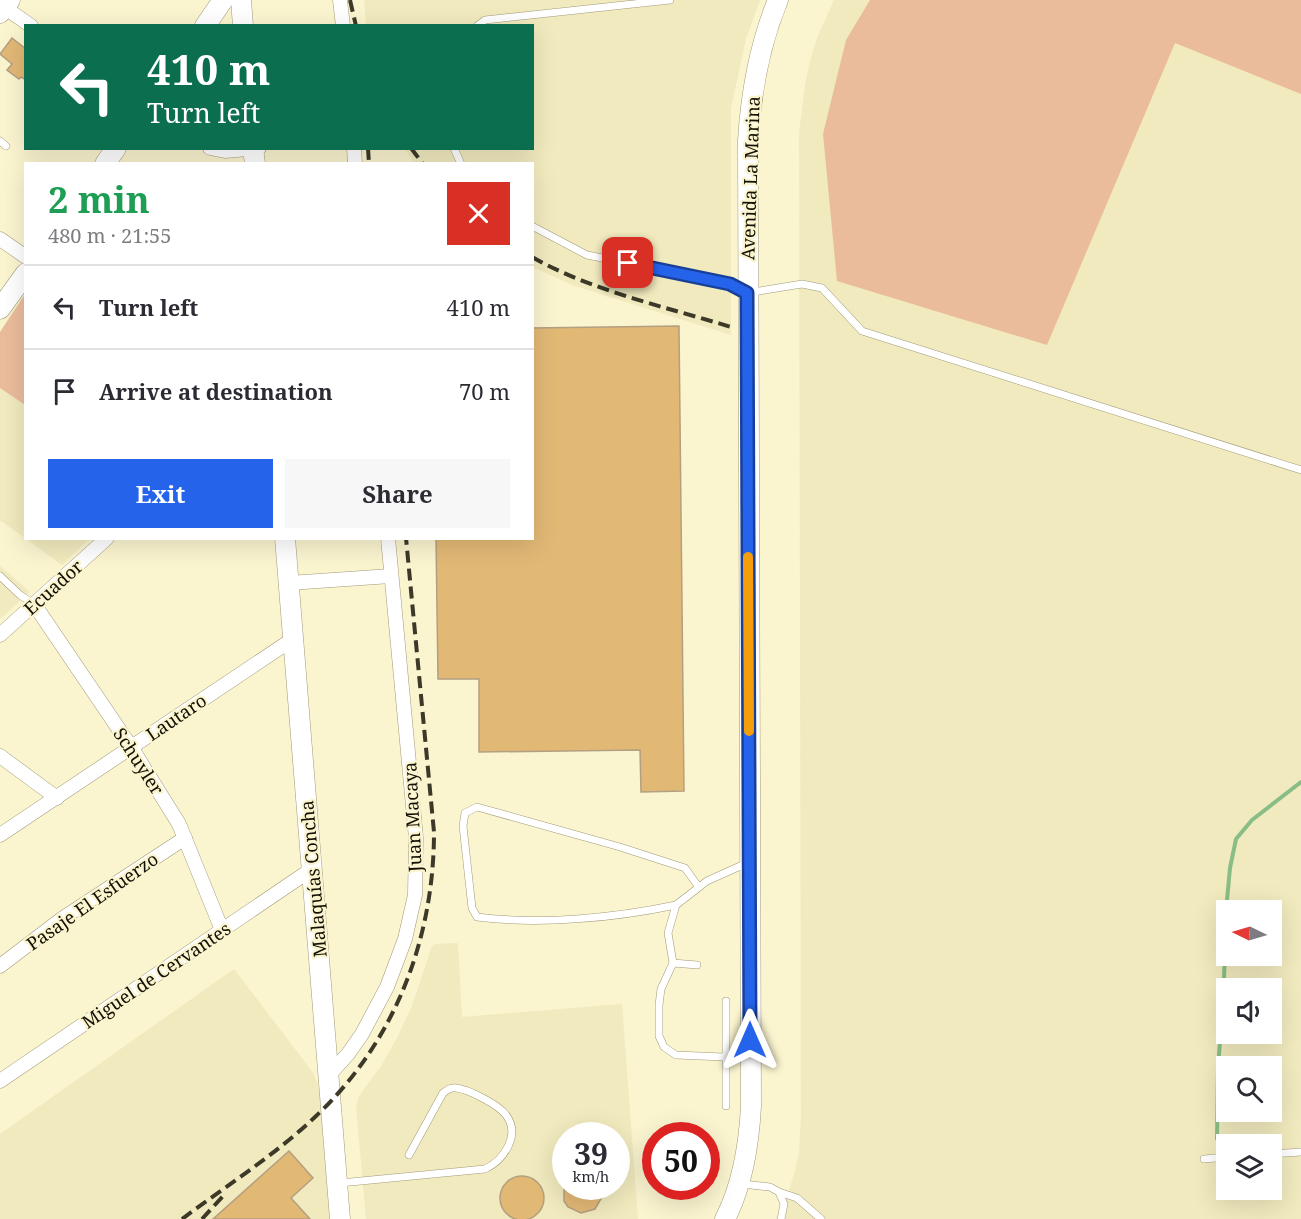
<!DOCTYPE html>
<html lang="en">
<head>
<meta charset="utf-8">
<style>
	:root { --surface:#fff; --page:#f7f7f7; --text:#2b2b33; --muted:#7c7c81; --line:#e1e1e2; --accent:#2563eb }
	body { margin:0; font-family:"Noto Serif",serif; background:var(--page); color:var(--text); height:100vh; display:flex; flex-direction:column; font-size:22px; white-space:nowrap }
	* { box-sizing:border-box; margin:0 }
	p { font-size:20px; color:var(--muted) }
	.icon { flex:none; width:33px; height:33px; fill:none; stroke:currentColor; stroke-width:2; stroke-linecap:round; stroke-linejoin:round }
	.map { position:relative; flex:1; overflow:hidden }
	.drawer { position:absolute; left:24px; top:162px; width:510px; height:378px; display:flex; flex-direction:column; background:var(--surface); border-radius:0px; box-shadow:0 6px 24px #0002 }
	.drawer>* { flex:none }
	.hud { position:absolute; left:24px; top:24px; width:510px; height:126px; border-radius:0px; box-shadow:0 6px 24px #0002; background:#0b6e4f; color:#fff; overflow:hidden }
	.needle { width:39px; rotate:275deg }
	.tools { position:absolute; left:1216px; top:900px; display:grid; gap:12px }
	.tools a { display:grid; place-items:center; width:66px; height:66px; border-radius:0px; background:var(--surface); box-shadow:0 6px 24px #0002; font-size:30px }
	.speed { position:absolute; left:552px; top:1122px; display:flex; gap:12px; font-size:30px; font-weight:700; text-align:center }
	.speed>* { display:grid; place-content:center; width:78px; height:78px; border-radius:50%; background:var(--surface); box-shadow:0 6px 24px #0002; line-height:1 }
	.speed small { font-size:15px; font-weight:400 }
	.speed .limit { border:9px solid #d22; background:#fff; color:#111 }
	.pin { position:absolute; display:grid; place-items:center; width:51px; height:51px; color:#fff; margin:-26px; border-radius:12px; box-shadow:0 3px 9px #0006 }
	.me { position:absolute; width:66px; margin:-33px; rotate:0deg; stroke-linejoin:round; filter:drop-shadow(0 0 4px #0008) }
	.turn { display:flex; align-items:center; gap:21px; height:126px; padding:0 24px; font-size:27px }
	.turn .icon { width:78px; height:78px; stroke-width:2.5 }
	.turn b { display:block; font-size:42px; line-height:51px }
	.round { display:grid; place-items:center; flex:none; width:63px; height:63px; border-radius:0px; background:var(--page) }
	.summary { display:flex; align-items:center; justify-content:space-between; height:102px; padding:0 24px }
	h1 { font-size:36px; font-weight:700; line-height:45px; color:#1e9e55 }
	.cta { display:flex; gap:12px; margin-top:auto; padding:12px 24px }
	.cta a { flex:1; height:69px; border-radius:0px; background:var(--accent); color:#fff; font-size:24px; font-weight:700; line-height:69px; text-align:center }
	.cta a+a { background:var(--page); color:var(--text) }
	ul { padding:0; list-style:none }
	li { display:flex; align-items:center; gap:18px; height:84px; padding:0 24px; border-top:2px solid var(--line) }
	li div { flex:1 }
	li b { display:block; font-size:22px }
	li em { font-style:normal }
	.map>svg:first-child { display:block }
	.built { fill:#f1eabe; fill-rule:evenodd }
	.green { fill:#eabc9c }
	.lines { fill:none; stroke-linecap:round; stroke-linejoin:round }
	.stream { stroke:#88be86; stroke-width:4 }
	.building { fill:#e2b875; stroke:#b39f81; stroke-width:1.5 }
	.lane-casing { stroke:#a09a78; stroke-width:8 }
	.street-casing { stroke:#a09a78; stroke-width:15 }
	.secondary-casing { stroke:#a09a78; stroke-width:21 }
	.lane { stroke:#fff; stroke-width:7 }
	.street { stroke:#fff; stroke-width:14 }
	.secondary { stroke:#fff; stroke-width:20 }
	.rail { stroke:#3c3929; stroke-width:4; stroke-dasharray:12 6; stroke-linecap:butt }
	.route-casing { stroke:#184099; stroke-width:15 }
	.route { stroke:#2563eb; stroke-width:10 }
	.slow { stroke:#f59e0b; stroke-width:10 }
	.labels { text-anchor:middle; dominant-baseline:central; stroke-width:4.5; stroke-linejoin:round; paint-order:stroke }
	.street-label { font-size:18px; fill:#121004; stroke:#faf4cf }
</style>
</head>
<body>
<div class="map">
<svg width="1301" height="1219" viewBox="0 0 1301 1219">
	<rect width="100%" height="100%" fill="#faf4cf"/>
	<g class="built">
		<polygon points="364,0 760,0 746,39 731,108 731,335 572,285 533,267 532,164 414,163 405,149 532,148 532,26 366,25"/>
		<path d="M 834,0 L 1301,0 L 1301,1219 L 776,1219 L 789,1190 L 795,1171 L 799,1153 L 801,1117 L 799,133 L 805,85 L 810,61 L 817,38 ZM 1227,910 L 1272,910 L 1272,956 L 1227,956 ZM 1227,988 L 1272,988 L 1272,1034 L 1227,1034 ZM 1227,1066 L 1272,1066 L 1272,1112 L 1227,1112 ZM 1227,1144 L 1272,1144 L 1272,1190 L 1227,1190 Z"/>
		<polygon points="0,388 25,405 26,538 89,539 62,565 0,520"/>
		<polygon points="0,566 30,592 0,619"/>
		<path d="M 458,943 L 462,1017 L 622,1004 L 638,1219 L 366,1219 L 356,1106 L 359,1096 L 381,1066 L 397,1038 L 412,1006 L 432,946 L 435,944 ZM 566,1136 L 616,1136 L 616,1186 L 566,1186 Z"/>
		<polygon points="234,969 314,1074 329,1118 337,1219 0,1219 0,1134"/>
	</g>
	<g class="green">
		<polygon points="870,0 1301,0 1301,94 1175,43 1047,345 837,281 823,134 846,40"/>
		<polygon points="25,294 26,405 25,405 0,388 0,332"/>
	</g>
	<g class="lines">
		<polyline class="stream" points="1217,1139 1218,1067 1223,1004 1227,900 1230,868 1236,839 1252,820 1301,782"/>
	</g>
	<g class="building">
		<polygon points="12,38 26,49 26,80 21,77 19,79 7,70 12,64 0,54"/>
		<polygon points="679,326 684,791 641,792 640,750 479,752 479,679 438,679 436,538 532,538 532,328"/>
		<polygon points="289,1151 313,1178 291,1198 310,1219 213,1219"/>
		<circle cx="522" cy="1198" r="22"/>
		<polygon points="564,1186 602,1186 602,1197 595,1209 581,1213 568,1207 564,1201"/>
	</g>
	<g class="lines">
		<g class="lane-casing">
			<g id="lane">
				<polyline points="477,26 485,20 670,0"/>
				<polyline points="0,141 6,146"/>
				<polyline points="454,148 461,164"/>
				<polyline points="532,226 587,255 730,283 747,293 802,284 822,288 862,331 1301,470"/>
				<polyline points="0,576 20,595 34,604"/>
				<path d="M 676,905 C 615,918 539,925 477,917 L 472,908 L 463,826 L 465,813 L 477,807 L 620,847 L 685,868 L 698,886"/>
				<polyline points="673,963 697,965"/>
				<polyline points="724,1057 676,1055 664,1047 659,1036 659,1005 661,989 673,963 668,933 676,905 707,881 747,863"/>
				<polyline points="726,1106 726,1001"/>
				<polyline points="1272,1154 1301,1152"/>
				<polyline points="1204,1159 1227,1157"/>
				<path d="M 340,1183 L 485,1169 C 504,1160 521,1135 506,1115 C 499,1105 468,1089 456,1088 C 451,1087 447,1090 443,1093 L 409,1155"/>
				<polyline points="742,1184 770,1187 779,1192 784,1204 781,1219"/>
				<polyline points="779,1192 797,1198 821,1219"/>
			</g>
		</g>
		<g class="street-casing">
			<g id="street">
				<polyline points="340,0 343,26"/>
				<polyline points="0,4 31,26"/>
				<polyline points="210,148 225,151 259,148"/>
				<polyline points="354,148 355,164"/>
				<polyline points="0,239 26,257"/>
				<polyline points="289,583 391,576"/>
				<polyline points="34,604 131,747 179,824 222,930"/>
				<polyline points="0,635 107,538"/>
				<polyline points="0,756 57,798"/>
				<polyline points="0,835 293,639"/>
				<polyline points="0,966 63,918 185,838"/>
				<polyline points="329,1075 348,1054 362,1034 387,987 405,939 415,895 416,838 388,538"/>
				<polyline points="0,1081 312,869"/>
			</g>
		</g>
		<g class="secondary-casing">
			<g id="secondary">
				<polyline points="241,0 243,26"/>
				<polyline points="0,13 10,0"/>
				<polyline points="205,26 223,0"/>
				<polyline points="253,148 255,164"/>
				<polyline points="105,164 116,148"/>
				<polyline points="0,309 26,273"/>
				<polyline points="285,538 340,1219"/>
				<path d="M 725,1219 C 743,1184 749,1145 751,1106 L 748,141 C 751,91 759,46 778,0"/>
			</g>
		</g>
		<use href="#lane" class="lane"/>
		<use href="#street" class="street"/>
		<use href="#secondary" class="secondary"/>
		<g class="rail">
			<polyline points="350,0 356,26"/>
			<polyline points="368,148 369,164"/>
			<polyline points="411,148 423,164"/>
			<path d="M 532,257 C 592,291 666,307 731,327"/>
			<path d="M 182,1219 C 226,1186 275,1155 315,1117 C 394,1043 434,940 434,832 L 406,538"/>
			<polyline points="202,1219 224,1195"/>
		</g>
	</g>
	<g class="lines">
		<g class="route-casing">
			<polyline id="route" points="628,263 730,284 747,293 750,1040"/>
		</g>
		<use href="#route" class="route"/>
		<polyline class="slow" points="748,557 749,731"/>
	</g>
	<g class="labels">
		<g class="street-label">
			<text transform="translate(750 178) rotate(-88)">Avenida La Marina</text>
			<text transform="translate(53 587) rotate(-42)">Ecuador</text>
			<text transform="translate(176 717) rotate(-34)">Lautaro</text>
			<text transform="translate(139 761) rotate(57)">Schuyler</text>
			<text transform="translate(412 817) rotate(-93)">Juan Macaya</text>
			<text transform="translate(313 879) rotate(-95)">Malaquías Concha</text>
			<text transform="translate(92 901) rotate(-35)">Pasaje El Esfuerzo</text>
			<text transform="translate(156 975) rotate(-34)">Miguel de Cervantes</text>
		</g>
	</g>
</svg>
<div class="tools">
<a><svg class="needle" viewBox="-14 -14 28 28"><path d="M0-13l5 13h-10z" fill="#e53935"/><path d="M0 13l5-13h-10z" fill="#7c7c81"/></svg></a>
<a><svg class="icon" aria-label="sound" viewBox="0 0 24 24"><path d="M4 9h4l5-4v14l-5-4H4zM17 9q2 3 0 6"/></svg></a>
<a><svg class="icon" aria-label="search" viewBox="0 0 24 24"><circle cx="10" cy="10" r="6"/><path d="M15 15l6 6"/></svg></a>
<a><svg class="icon" aria-label="layers" viewBox="0 0 24 24"><path d="M12 4l9 5-9 5-9-5zM3 14l9 5 9-5"/></svg></a>
</div>
<div class="speed"><div>39<small>km/h</small></div><div class="limit">50</div></div>
<div class="pin" style="left:628px;top:263px;background:#d93025"><svg class="icon" aria-label="arrive" viewBox="0 0 24 24"><path d="M6 21V4h12l-3 4 3 4H6"/></svg></div>
<svg class="me" style="left:750px;top:1040px" viewBox="-20 -20 40 40"><path d="M0-17L14 15 0 8-14 15z" fill="#2563eb" stroke="#fff" stroke-width="4"/></svg>
<div class="hud">
<div class="turn"><svg class="icon" aria-label="left" viewBox="0 0 24 24"><path d="M17 20v-9H6M10 6l-5 5 5 5"/></svg><div><b>410 m</b>Turn left</div></div>
</div>
<section class="drawer">
<div class="summary"><div><h1>2 min</h1><p>480 m · 21:55</p></div><a class="round" style="background:#d93025;color:#fff"><svg class="icon" aria-label="close" viewBox="0 0 24 24"><path d="M6 6l12 12M18 6L6 18"/></svg></a></div>
<ul>
<li><svg class="icon" aria-label="left" viewBox="0 0 24 24"><path d="M17 20v-9H6M10 6l-5 5 5 5"/></svg><div><b>Turn left</b></div><em>410 m</em></li>
<li><svg class="icon" aria-label="arrive" viewBox="0 0 24 24"><path d="M6 21V4h12l-3 4 3 4H6"/></svg><div><b>Arrive at destination</b></div><em>70 m</em></li>
</ul>
<div class="cta"><a>Exit</a><a>Share</a></div>
</section>
</div>
</body>
</html>
